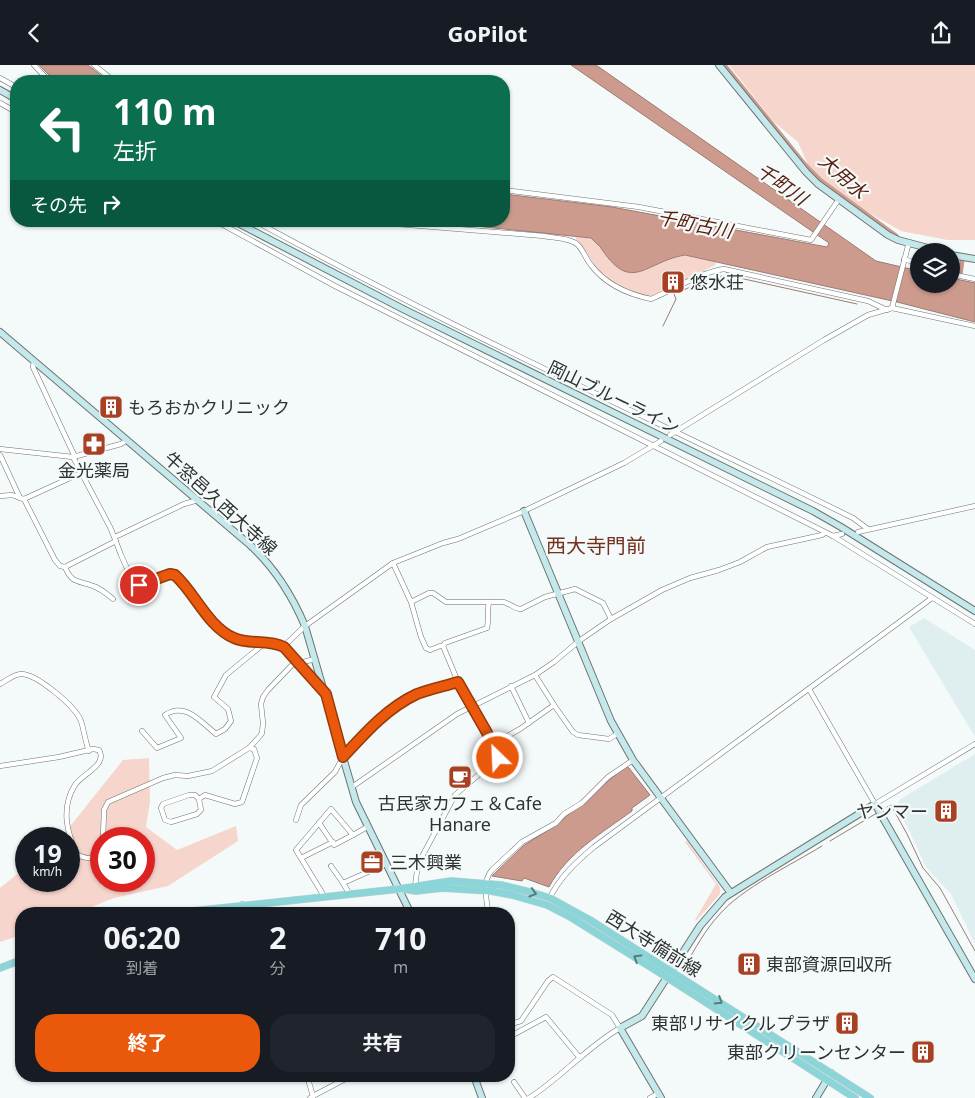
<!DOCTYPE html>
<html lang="ja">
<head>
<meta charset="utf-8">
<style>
	:root { --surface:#171b24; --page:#20242c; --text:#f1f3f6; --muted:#9ea1a6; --accent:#ea580c }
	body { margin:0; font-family:"Noto Sans","Noto Sans JP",sans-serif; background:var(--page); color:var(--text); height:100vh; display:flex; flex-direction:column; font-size:19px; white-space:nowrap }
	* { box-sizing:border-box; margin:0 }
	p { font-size:16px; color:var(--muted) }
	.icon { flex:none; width:28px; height:28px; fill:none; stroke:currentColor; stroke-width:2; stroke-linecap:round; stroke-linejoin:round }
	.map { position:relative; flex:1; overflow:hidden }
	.sheet { position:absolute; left:15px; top:842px; width:500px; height:175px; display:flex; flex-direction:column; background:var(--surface); border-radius:20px; box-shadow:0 1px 4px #0004 }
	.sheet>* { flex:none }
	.guide { position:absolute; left:10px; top:10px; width:500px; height:152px; border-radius:20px; box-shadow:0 1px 4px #0004; background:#0b6e4f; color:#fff; overflow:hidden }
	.controls { position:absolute; left:910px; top:178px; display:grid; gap:10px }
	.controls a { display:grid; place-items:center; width:50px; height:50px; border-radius:50%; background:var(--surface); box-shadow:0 1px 4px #0004; font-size:25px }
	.speed { position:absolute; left:15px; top:762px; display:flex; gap:10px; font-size:25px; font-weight:700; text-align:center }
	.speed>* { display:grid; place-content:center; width:65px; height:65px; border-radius:50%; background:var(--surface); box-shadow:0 1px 4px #0004; line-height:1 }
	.speed small { font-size:12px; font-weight:400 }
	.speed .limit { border:8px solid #d22; background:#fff; color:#111 }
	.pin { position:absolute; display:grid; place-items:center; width:42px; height:42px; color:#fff; margin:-21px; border:2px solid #fff; border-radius:50%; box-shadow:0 1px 5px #0007 }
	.me { position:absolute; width:55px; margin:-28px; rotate:336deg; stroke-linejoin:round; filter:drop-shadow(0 0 4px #0008) }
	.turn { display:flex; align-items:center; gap:18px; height:105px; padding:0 20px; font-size:22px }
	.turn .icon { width:65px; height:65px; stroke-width:2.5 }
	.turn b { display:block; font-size:35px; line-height:42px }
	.then { display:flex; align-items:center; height:48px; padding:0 20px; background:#0003; gap:10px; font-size:19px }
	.eta { display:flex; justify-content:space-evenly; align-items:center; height:85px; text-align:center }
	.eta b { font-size:30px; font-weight:700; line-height:35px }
	.primary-button { display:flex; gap:10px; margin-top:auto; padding:10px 20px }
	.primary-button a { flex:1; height:58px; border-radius:20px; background:var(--accent); color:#fff; font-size:20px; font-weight:700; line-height:58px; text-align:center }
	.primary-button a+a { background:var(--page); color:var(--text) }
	header { display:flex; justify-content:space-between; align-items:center; height:65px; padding:0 20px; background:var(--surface); font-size:22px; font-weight:700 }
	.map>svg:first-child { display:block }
	.built { fill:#dfeff0 }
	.green { fill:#f6d5cc; fill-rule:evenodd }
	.water { fill:#cc9b8e; stroke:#9d7c72 }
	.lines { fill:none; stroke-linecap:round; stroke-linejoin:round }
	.stream { stroke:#9d7c72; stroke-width:1 }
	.canal { stroke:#cc9b8e; stroke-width:5 }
	.street-casing { stroke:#6e7373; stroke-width:5.5 }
	.secondary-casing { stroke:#6e7373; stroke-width:8 }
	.primary-casing { stroke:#d5d6d6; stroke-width:8 }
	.street { stroke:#fff; stroke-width:4.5 }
	.secondary { stroke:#c5e9eb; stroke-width:6 }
	.primary { stroke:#8bd4d7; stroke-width:7 }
	.oneway { stroke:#587b7c }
	.route-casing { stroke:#983908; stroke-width:12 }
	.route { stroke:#ea580c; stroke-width:9 }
	.labels { text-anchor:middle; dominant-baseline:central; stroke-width:4.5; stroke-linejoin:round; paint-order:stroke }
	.poi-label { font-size:18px; fill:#2f3232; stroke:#f4fafa; text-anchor:start }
	.street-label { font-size:18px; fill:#2f3232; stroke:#f4fafa }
	.water-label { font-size:19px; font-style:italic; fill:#581c0d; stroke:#f4fafa }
	.quarter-label { font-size:20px; fill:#74311f; stroke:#f4fafa }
</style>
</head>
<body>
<header><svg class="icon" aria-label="back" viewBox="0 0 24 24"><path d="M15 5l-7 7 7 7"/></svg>GoPilot<svg class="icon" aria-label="share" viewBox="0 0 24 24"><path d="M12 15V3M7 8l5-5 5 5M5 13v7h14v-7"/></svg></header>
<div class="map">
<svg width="975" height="1033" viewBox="0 0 975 1033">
	<rect width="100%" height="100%" fill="#f4fafa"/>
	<g class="built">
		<polygon points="924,553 975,585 975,672 909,562"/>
		<polygon points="975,689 975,879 951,829 926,802 909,765 897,744 899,735"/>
	</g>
	<g class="green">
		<polygon points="729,0 975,0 975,175 947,175 901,166 864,145 823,115 808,100 798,77 773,56"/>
		<path d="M 576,172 L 591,173 L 597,180 L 599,180 L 610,196 L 629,207 L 647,204 L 669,193 L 685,190 L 716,197 L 715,200 C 700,208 667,228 652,231 C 638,233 609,216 600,206 C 591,197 586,183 576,176 Z"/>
		<path d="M 149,693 L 150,737 L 146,762 L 177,785 L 236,761 L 238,776 L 168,821 L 114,833 L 74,849 L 21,849 L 21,870 L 0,877 L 0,823 L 26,802 L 26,816 L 69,816 L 69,774 L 60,774 L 123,695 ZM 101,774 L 144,774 L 144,816 L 101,816 Z"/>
		<polygon points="687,776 720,822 720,829 696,856 695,855 716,819 685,777"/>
	</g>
	<g class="water">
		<polygon points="39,0 88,0 108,16 55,16"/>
		<path d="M 571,0 L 596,0 L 876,196 L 919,206 L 919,219 L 951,219 L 951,213 L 975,218 L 975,257 L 897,237 L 685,190 C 644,197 631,231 599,180 L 598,180 L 591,173 L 427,156 L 504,156 L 504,129 L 612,142 L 827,182 L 829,178 Z"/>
		<path d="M 626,701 L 629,703 L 650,730 L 632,743 L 632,746 C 602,768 567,788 549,822 L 524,813 L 522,816 L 492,811 L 523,781 L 556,760 Z"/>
	</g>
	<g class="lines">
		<g class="stream">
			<polyline points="726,210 857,239"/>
			<polyline points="663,261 676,234 674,229 707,215 726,210 727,207"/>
			<polyline points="887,742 891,740 907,769 923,803 940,823 975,886"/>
			<polyline points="830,776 877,748"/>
			<path d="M 685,901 C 695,884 705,865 719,850 C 742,823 791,800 822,781"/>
		</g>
		<g class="canal">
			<polyline points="724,0 805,100 821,116 896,171"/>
			<polyline points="935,183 948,186"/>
			<polyline points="960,210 962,196"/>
		</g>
		<g class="street-casing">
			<g id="street">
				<polyline points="34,0 49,16"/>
				<polyline points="94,0 114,16"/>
				<polyline points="0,13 16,22"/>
				<polyline points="0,38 16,47"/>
				<polyline points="504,125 639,142 811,175 839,134"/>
				<polyline points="216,156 335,221 833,471 975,559"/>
				<path d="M 255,156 C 450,263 653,354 853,453 L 868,464"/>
				<path d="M 361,156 L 544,171 C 553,173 571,173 578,180 C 583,185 586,194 591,200 C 606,220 627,229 651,234 C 676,224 698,208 724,204 L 868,236 L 887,245"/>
				<polyline points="904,194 919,199"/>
				<polyline points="951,209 975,214"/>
				<polyline points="892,243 909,177"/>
				<polyline points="34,296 33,302 75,392"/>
				<polyline points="670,370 824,275 868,250 892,243 975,261"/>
				<polyline points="127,375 121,379 73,392 111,464 121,490 134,519 139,520 170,509 175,510 221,566 234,573 275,577 284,581 323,626"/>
				<polyline points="0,384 73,392"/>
				<polyline points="0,390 20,433 24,434"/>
				<polyline points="0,431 12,430 20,433"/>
				<polyline points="858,467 975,441"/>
				<polyline points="833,471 842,469"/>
				<polyline points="115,472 184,439 198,435"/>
				<polyline points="393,498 411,537 421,572 426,583 430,585 440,581 443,581 458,617 498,689 498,693 455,730 418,799 415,821"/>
				<polyline points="65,502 60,501 55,495 24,434 81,408"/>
				<path d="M 113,534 C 107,529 100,523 93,521 C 78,515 72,519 65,502 L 116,476"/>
				<path d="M 411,537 L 429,528 L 433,528 L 446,537 L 503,537 C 509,538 515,544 521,544 L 545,532 L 575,524 L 603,538 L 611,554"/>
				<polyline points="284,581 305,561 393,498 443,478 458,474 524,446 624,398 661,376"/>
				<path d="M 443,581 L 445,578 L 487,563 C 489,554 487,546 489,537"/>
				<polyline points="535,610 554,640 573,667 578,670 609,674 617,669"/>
				<path d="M 0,619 C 6,616 14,609 21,609 C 37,609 75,641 81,656 C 84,665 85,676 89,686"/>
				<polyline points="511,621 529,658"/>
				<polyline points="809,624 875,739 975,679"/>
				<path d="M 142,666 L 157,683 L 181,673 L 165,650 C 185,636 201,657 216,669 L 225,664 L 231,656 L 228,644 L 214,632 L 226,610 L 266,577"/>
				<polyline points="493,679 520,664 554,640"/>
				<path d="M 0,701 L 59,692 L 93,684 L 99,685 C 108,700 82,709 75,720 C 61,742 66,768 78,790 C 87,794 94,795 101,787"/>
				<polyline points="352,722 457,649 535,610 554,597 579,576 611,554 662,525 690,513 719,505 740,497 767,482 822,470 825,468"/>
				<polyline points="199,734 201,745 197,749 171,757 165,755 161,743 163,739 189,730 195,730 199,734 205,730 235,739 242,737 257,693 254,684 249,683"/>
				<polyline points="296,755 301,740 335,707 343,692 375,658 400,639 418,629 458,617"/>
				<polyline points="319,758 334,780 353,770"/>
				<polyline points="103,774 104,745 108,737 163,713 175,710 188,711 212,706 249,683 260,671 262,668 263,658 261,639 263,632 268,625 292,600 315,594"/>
				<polyline points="301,793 333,777"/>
				<polyline points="331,801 343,818"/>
				<polyline points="349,828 343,818 386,799"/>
				<polyline points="324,831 296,785 331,744 353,770 367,762"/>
				<path d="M 549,834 C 560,812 576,797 594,782 L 932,533"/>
				<polyline points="242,839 246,849"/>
				<path d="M 489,849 C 486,836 482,815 492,805 L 522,777 L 556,758 L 564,749 L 582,738 L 608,712 L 633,695"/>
				<path d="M 509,954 L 514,958 L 521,956 L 548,916 L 553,912 L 612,950 L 620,963 C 587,982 562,1012 529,1033"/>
				<polyline points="509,972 546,952 580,993"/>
				<polyline points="307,1011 313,1031 310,1033"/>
				<polyline points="514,1017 525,1033"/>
				<polyline points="313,1033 313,1031 351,1011"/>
				<polyline points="650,1033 659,1028"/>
			</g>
		</g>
		<g class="secondary-casing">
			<g id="secondary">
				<polyline points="719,0 806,107 818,119 888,170 898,175 939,186"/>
				<polyline points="0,25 16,34"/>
				<polyline points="234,156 403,244 813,446 841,462 975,546"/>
				<polyline points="951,190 975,194"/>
				<path d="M 0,267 L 250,480 C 275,503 292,530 305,561 L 356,737 L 411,849"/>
				<polyline points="524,446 611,656 633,695 730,827"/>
				<polyline points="474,1011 482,1033"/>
				<polyline points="661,1033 620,963 642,951 700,861 725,832 875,739 975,914"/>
				<polyline points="816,1033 831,1008"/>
			</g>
		</g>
		<g class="primary-casing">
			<g id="primary">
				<polyline points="404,824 416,826 442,823 491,826 512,830 547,840 572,853 657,906 855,1033"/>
				<polyline points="165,849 399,824 451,816 501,820 530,827 550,833 590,855 870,1033"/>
				<polyline points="0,903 21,895"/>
			</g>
		</g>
		<use href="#street" class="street"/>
		<use href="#secondary" class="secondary"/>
		<use href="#primary" class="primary"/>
	</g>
	<defs><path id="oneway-chevron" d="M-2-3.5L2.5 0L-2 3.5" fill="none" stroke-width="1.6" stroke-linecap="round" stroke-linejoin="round" transform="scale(1.25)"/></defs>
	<g class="oneway">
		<use href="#oneway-chevron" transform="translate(533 828) rotate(16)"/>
		<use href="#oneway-chevron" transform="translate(637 893) rotate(-148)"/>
		<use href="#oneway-chevron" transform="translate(719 936) rotate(32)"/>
	</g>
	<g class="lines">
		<g class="route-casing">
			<path id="route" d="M 139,520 L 170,509 L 175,510 C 195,528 208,562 234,573 C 249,580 268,574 284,582 L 326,629 L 343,692 C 365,668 387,643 417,629 C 430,624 445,621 458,617 L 486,666 L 498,689 L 498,693"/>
		</g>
		<use href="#route" class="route"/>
	</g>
	<defs>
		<g id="building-square" transform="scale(1.25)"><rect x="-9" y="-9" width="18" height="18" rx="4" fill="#a84024" stroke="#f4fafa"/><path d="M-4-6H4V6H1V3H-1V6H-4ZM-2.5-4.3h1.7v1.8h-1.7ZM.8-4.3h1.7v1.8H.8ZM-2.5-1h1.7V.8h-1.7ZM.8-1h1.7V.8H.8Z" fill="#fff"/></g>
		<g id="pharmacy-square" transform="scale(1.25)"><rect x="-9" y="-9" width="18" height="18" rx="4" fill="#a84024" stroke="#f4fafa"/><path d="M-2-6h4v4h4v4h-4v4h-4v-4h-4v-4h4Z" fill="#fff"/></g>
		<g id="cafe-square" transform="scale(1.25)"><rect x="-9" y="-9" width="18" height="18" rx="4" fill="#a84024" stroke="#f4fafa"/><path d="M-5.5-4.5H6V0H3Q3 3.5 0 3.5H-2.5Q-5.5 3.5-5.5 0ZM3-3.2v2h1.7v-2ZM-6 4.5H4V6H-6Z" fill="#fff"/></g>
		<g id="office-square" transform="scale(1.25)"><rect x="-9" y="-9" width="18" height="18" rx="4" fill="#a84024" stroke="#f4fafa"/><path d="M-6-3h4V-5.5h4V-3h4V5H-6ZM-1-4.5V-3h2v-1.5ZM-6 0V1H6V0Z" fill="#fff"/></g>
	</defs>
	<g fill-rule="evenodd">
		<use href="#building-square" x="673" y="217"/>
		<use href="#building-square" x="111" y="342"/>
		<use href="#pharmacy-square" x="94" y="379"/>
		<use href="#cafe-square" x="460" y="712"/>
		<use href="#building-square" x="946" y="746"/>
		<use href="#office-square" x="372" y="797"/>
		<use href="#building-square" x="749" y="899"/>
		<use href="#building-square" x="847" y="958"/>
		<use href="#building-square" x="923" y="987"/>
	</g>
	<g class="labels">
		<g class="poi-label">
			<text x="690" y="217">悠水荘</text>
			<text x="128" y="342">もろおかクリニック</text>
			<text x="94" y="405" text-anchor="middle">金光薬局</text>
			<text x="460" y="738" text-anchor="middle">古民家カフェ＆Cafe<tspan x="460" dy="21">Hanare</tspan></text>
			<text x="928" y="746" text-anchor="end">ヤンマー</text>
			<text x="390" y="797">三木興業</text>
			<text x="766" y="899">東部資源回収所</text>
			<text x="830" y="958" text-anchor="end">東部リサイクルプラザ</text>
			<text x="906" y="987" text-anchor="end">東部クリーンセンター</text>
		</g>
		<g class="street-label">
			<text transform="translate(614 332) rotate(26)">岡山ブルーライン</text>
			<text transform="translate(221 438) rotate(42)">牛窓邑久西大寺線</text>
			<text transform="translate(654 878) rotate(32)">西大寺備前線</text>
		</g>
		<g class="water-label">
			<text transform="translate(843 111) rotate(41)">大用水</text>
			<text transform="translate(782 119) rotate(35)">千町川</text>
			<text transform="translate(695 159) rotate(11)">千町古川</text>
		</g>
		<g class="quarter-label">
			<text x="596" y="480">西大寺門前</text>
		</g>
	</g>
</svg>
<div class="controls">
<a><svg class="icon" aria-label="layers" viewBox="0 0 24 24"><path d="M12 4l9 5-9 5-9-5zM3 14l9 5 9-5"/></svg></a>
</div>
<div class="speed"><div>19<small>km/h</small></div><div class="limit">30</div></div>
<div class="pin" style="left:139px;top:520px;background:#d93025"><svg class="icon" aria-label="arrive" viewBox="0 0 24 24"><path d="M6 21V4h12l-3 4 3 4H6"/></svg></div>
<svg class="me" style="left:498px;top:693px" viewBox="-20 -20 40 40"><circle r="17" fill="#ea580c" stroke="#fff" stroke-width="3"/><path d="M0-11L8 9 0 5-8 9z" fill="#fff"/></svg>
<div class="guide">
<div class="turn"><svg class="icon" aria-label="left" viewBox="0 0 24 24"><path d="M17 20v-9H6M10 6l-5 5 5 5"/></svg><div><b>110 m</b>左折</div></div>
<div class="then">その先<svg class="icon" aria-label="right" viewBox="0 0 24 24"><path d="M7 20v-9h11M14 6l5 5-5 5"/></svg></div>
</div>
<section class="sheet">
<div class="eta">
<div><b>06:20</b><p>到着</p></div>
<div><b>2</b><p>分</p></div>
<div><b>710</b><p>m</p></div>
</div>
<div class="primary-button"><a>終了</a><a>共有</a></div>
</section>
</div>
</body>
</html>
